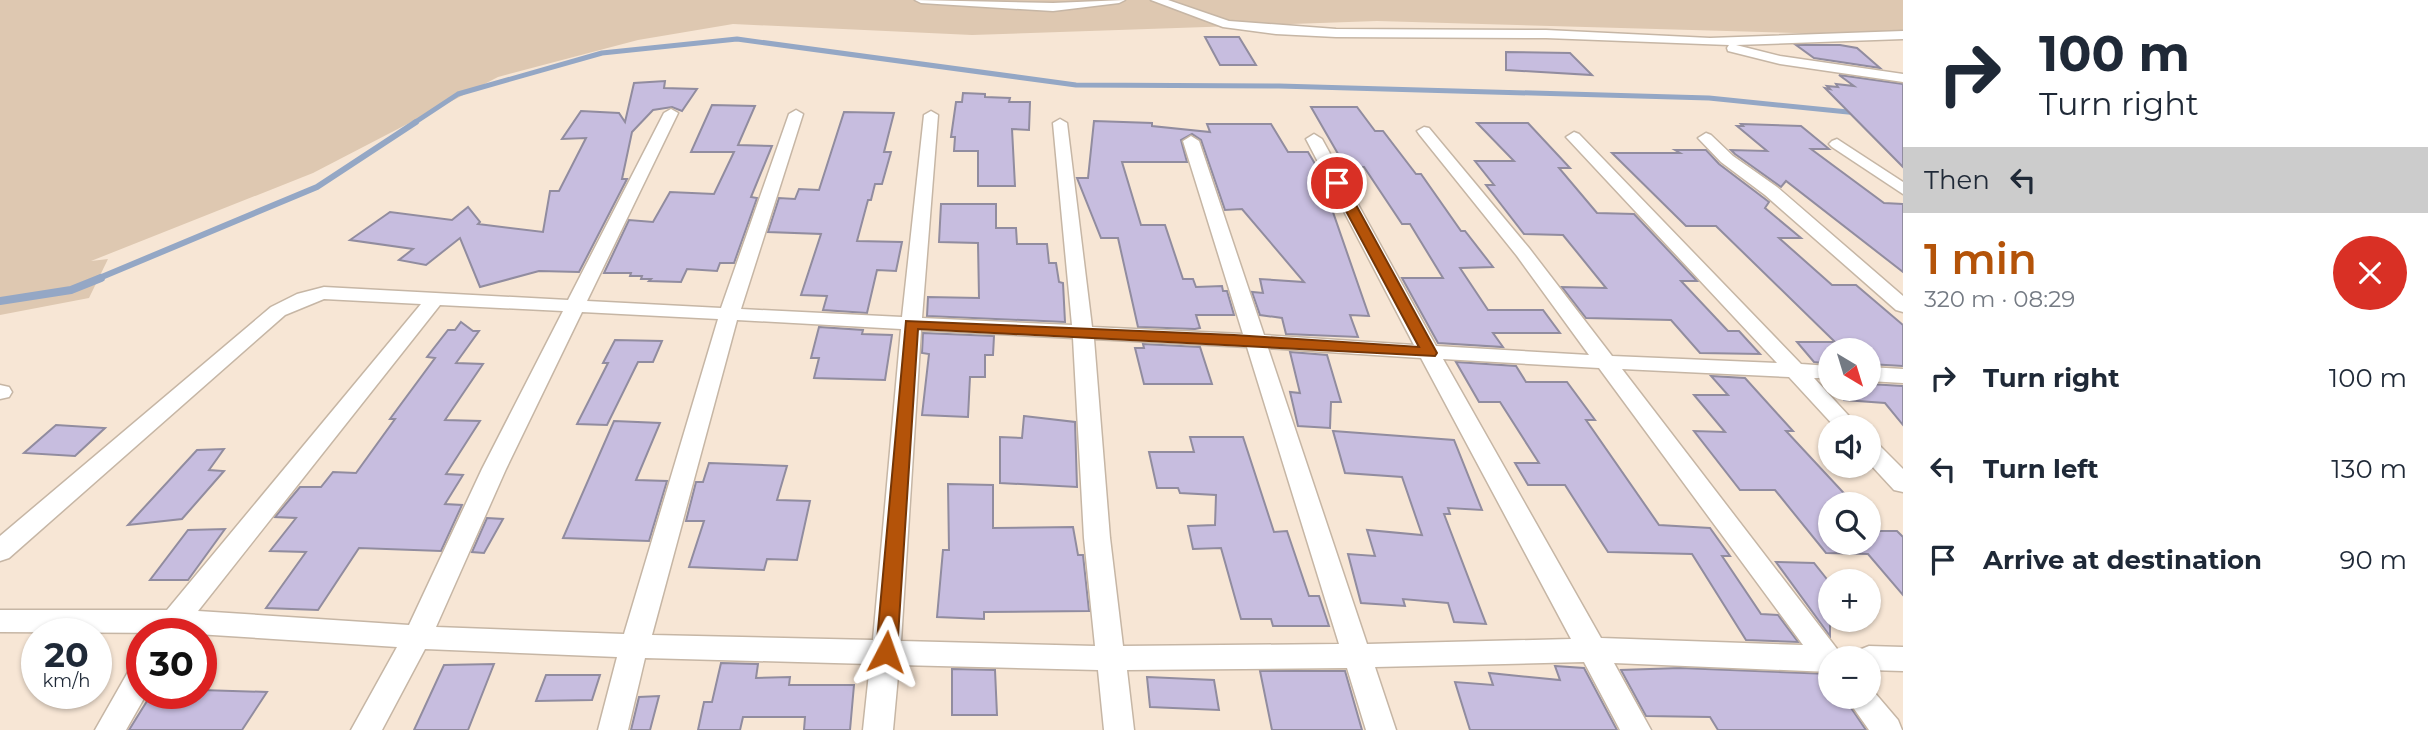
<!DOCTYPE html>
<html lang="en">
<head>
<meta charset="utf-8">
<style>
	:root { --surface:#fff; --page:#f2f2f3; --text:#1f2937; --muted:#747a83; --accent:#b45309 }
	body { margin:0; font-family:Montserrat,sans-serif; background:var(--page); color:var(--text); height:100vh; display:flex; flex-direction:column; font-size:26px; white-space:nowrap }
	* { box-sizing:border-box; margin:0 }
	p { font-size:23px; color:var(--muted) }
	.icon { flex:none; width:38px; height:38px; fill:none; stroke:currentColor; stroke-width:2; stroke-linecap:round; stroke-linejoin:round }
	.map { position:relative; flex:1; overflow:hidden }
	.panel { display:flex; flex-direction:column; background:var(--surface); width:525px }
	.panel>* { flex:none }
	.guide { background:#fff; color:var(--text); overflow:hidden }
	.needle { width:46px; rotate:142deg }
	.controls { position:absolute; left:1818px; top:338px; display:grid; gap:14px }
	.controls a { display:grid; place-items:center; width:63px; height:63px; border-radius:50%; background:var(--surface); box-shadow:0 2px 5px #0004; font-size:35px }
	.speed { position:absolute; left:21px; top:618px; display:flex; gap:14px; font-size:35px; font-weight:700; text-align:center }
	.speed>* { display:grid; place-content:center; width:91px; height:91px; border-radius:50%; background:var(--surface); box-shadow:0 2px 5px #0004; line-height:1 }
	.speed small { font-size:18px; font-weight:400 }
	.speed .limit { border:10px solid #d22; background:#fff; color:#111 }
	.pin { position:absolute; display:grid; place-items:center; width:60px; height:60px; color:#fff; margin:-30px; border:4px solid #fff; border-radius:50%; box-shadow:0 2px 7px #0007 }
	.me { position:absolute; width:77px; margin:-38px; rotate:4deg; stroke-linejoin:round; filter:drop-shadow(0 0 5px #0008) }
	.turn { display:flex; align-items:center; gap:24px; height:147px; padding:0 21px; font-size:32px }
	.turn .icon { width:91px; height:91px; stroke-width:2.5 }
	.turn b { display:block; font-size:49px; line-height:60px }
	.then { display:flex; align-items:center; height:66px; padding:0 21px; background:#0003; gap:14px; font-size:26px }
	.round { display:grid; place-items:center; flex:none; width:74px; height:74px; border-radius:37px; background:var(--page) }
	.head { display:flex; align-items:center; justify-content:space-between; height:119px; padding:0 21px }
	h1 { font-size:42px; font-weight:600; line-height:52px; color:var(--accent) }
	ul { padding:0; list-style:none }
	li { display:flex; align-items:center; gap:21px; height:91px; padding:0 21px }
	li div { flex:1 }
	li b { display:block; font-size:26px }
	li em { font-style:normal }
	main { display:flex; flex:1; min-height:0 }
	.map>svg:first-child { display:block }
	.green { fill:#dec8b1 }
	.lines { fill:none; stroke-linecap:round; stroke-linejoin:round }
	.stream-far2 { stroke:#94a7c5; stroke-width:5 }
	.stream-far1 { stroke:#94a7c5; stroke-width:6 }
	.stream { stroke:#94a7c5; stroke-width:8 }
	.building { fill:#c7bddf; stroke:#918c9f; stroke-width:2 }
	.street-casing { stroke:#c6b6a5; stroke-width:3 }
	.street { fill:#fff; fill-rule:evenodd }
	.route { fill:#b45309; stroke:#753606; stroke-width:2 }
</style>
</head>
<body>
<main>
<div class="map">
<svg width="1903" height="730" viewBox="0 0 1903 730">
	<rect width="100%" height="100%" fill="#f7e6d5"/>
	<polygon class="green" points="0,0 1903,0 1903,30 1830,34 1377,21 972,35 733,24 638,40 498,77 313,173 91,261 108,259 89,298 0,315"/>
	<g class="lines">
		<polyline class="stream-far2" points="414,123 458,94 602,53 737,39 1076,85 1279,86 1709,98 1858,113"/>
		<polyline class="stream-far1" points="97,279 317,187 416,122"/>
		<polyline class="stream" points="0,301 71,290 101,278"/>
	</g>
	<g class="building">
		<polygon points="1205,37 1239,37 1256,65 1220,65"/>
		<polygon points="1796,45 1840,45 1857,48 1880,68 1814,58"/>
		<polygon points="1506,52 1570,53 1592,75 1506,70"/>
		<polygon points="1839,75 1903,84 1903,167 1825,88 1830,89 1827,86 1838,87 1836,84 1854,86"/>
		<polygon points="665,81 664,88 697,89 682,111 672,107 653,110 632,132 622,179 627,179 579,272 539,271 480,287 460,238 426,265 399,260 413,249 350,240 390,212 452,220 468,207 480,222 478,224 543,232 550,191 559,191 586,138 562,139 581,111 619,113 625,122 634,83"/>
		<polygon points="963,93 985,94 985,97 1010,98 1009,102 1030,102 1029,130 1012,129 1015,186 978,186 978,151 954,151 955,137 951,137 956,102 962,102"/>
		<polygon points="712,105 755,106 738,145 772,146 751,197 757,198 734,263 720,263 717,271 687,269 681,282 649,281 651,279 641,279 642,276 630,276 631,273 604,273 629,220 653,222 670,192 714,194 734,152 691,152"/>
		<polygon points="1311,107 1357,107 1375,131 1383,131 1416,174 1421,174 1461,231 1465,231 1493,267 1460,268 1488,310 1543,310 1560,333 1493,333 1503,347 1438,343 1402,278 1443,278 1410,224 1402,224 1364,167 1345,166"/>
		<polygon points="844,112 894,113 884,152 891,152 882,184 875,184 871,200 868,200 857,241 902,242 896,271 877,270 867,313 823,310 827,296 801,295 821,234 768,232 779,198 795,199 799,189 819,190"/>
		<polygon points="1094,121 1152,123 1152,126 1210,132 1207,124 1271,124 1288,152 1308,152 1318,169 1369,316 1350,315 1358,337 1286,334 1282,318 1260,315 1252,292 1263,293 1260,279 1304,282 1242,209 1225,210 1201,140 1192,134 1181,140 1187,162 1122,162 1141,225 1165,225 1183,279 1193,279 1196,287 1222,286 1223,291 1227,291 1234,315 1196,315 1200,328 1195,329 1138,327 1118,238 1101,238 1077,178 1088,178"/>
		<polygon points="1477,123 1528,123 1570,168 1559,168 1597,213 1634,214 1697,281 1681,281 1728,331 1739,331 1760,354 1700,353 1671,320 1586,318 1562,287 1606,288 1563,235 1524,234 1486,185 1494,185 1475,161 1514,161"/>
		<polygon points="1741,124 1801,126 1829,149 1811,149 1884,203 1903,204 1903,272 1786,181 1781,187 1735,154 1731,150 1767,151 1737,126 1743,126"/>
		<polygon points="1675,150 1706,150 1719,164 1769,202 1765,208 1801,238 1779,238 1832,285 1856,285 1903,325 1903,366 1869,364 1869,350 1830,350 1830,364 1814,362 1797,342 1835,342 1716,226 1686,226 1612,153 1680,153"/>
		<polygon points="941,204 996,204 996,228 1016,228 1017,244 1047,244 1049,263 1056,263 1059,282 1063,283 1065,322 927,316 928,297 979,298 978,243 939,242"/>
		<polygon points="461,322 473,331 479,331 456,363 483,364 445,420 480,421 446,474 463,475 445,504 462,505 441,551 359,548 318,610 266,608 306,552 270,551 296,518 275,517 300,487 321,487 333,472 356,473 395,419 390,419 435,358 427,357 448,330 455,330"/>
		<polygon points="819,327 863,330 862,334 892,335 885,380 814,378 819,358 811,358"/>
		<polygon points="923,333 994,336 993,355 985,355 985,377 970,377 968,417 922,415 929,354 922,353"/>
		<polygon points="615,340 662,341 653,362 638,362 607,425 577,424 608,363 603,363"/>
		<polygon points="1143,344 1200,347 1212,384 1144,384 1135,348 1144,348"/>
		<polygon points="1290,352 1327,355 1341,402 1331,402 1330,428 1298,426 1290,392 1300,393"/>
		<polygon points="1456,362 1516,366 1526,382 1567,382 1595,420 1586,420 1659,525 1710,528 1730,556 1722,556 1761,614 1778,615 1798,642 1746,640 1692,554 1608,552 1565,485 1528,485 1515,463 1539,463 1500,402 1479,402"/>
		<polygon points="1711,376 1745,378 1793,431 1786,431 1854,504 1830,504 1830,542 1869,542 1869,521 1878,531 1897,531 1903,537 1903,595 1868,554 1826,553 1775,490 1740,490 1694,431 1725,432 1694,395 1728,395"/>
		<polygon points="1869,384 1903,386 1903,425 1885,403 1844,400 1835,388 1869,388"/>
		<polygon points="1024,416 1075,422 1077,487 1000,483 1000,437 1022,438"/>
		<polygon points="614,421 660,423 636,480 667,481 649,541 563,538"/>
		<polygon points="56,425 105,428 75,456 24,453"/>
		<polygon points="1333,431 1454,440 1482,510 1448,508 1450,514 1444,514 1486,624 1454,622 1448,603 1403,599 1405,606 1361,603 1348,554 1375,556 1367,530 1422,535 1402,477 1345,473"/>
		<polygon points="1190,437 1243,437 1274,532 1287,531 1309,596 1319,596 1329,626 1273,626 1271,619 1241,619 1221,548 1193,549 1188,526 1215,525 1216,495 1180,493 1178,488 1157,488 1149,452 1194,452"/>
		<polygon points="224,449 209,470 224,471 182,519 128,525 197,450"/>
		<polygon points="709,463 787,466 777,500 810,501 797,560 767,559 764,570 689,567 704,521 686,521 696,482 703,482"/>
		<polygon points="948,484 993,485 993,528 1073,527 1078,555 1083,555 1089,611 984,612 984,619 937,617 943,550 949,550"/>
		<polygon points="487,518 503,519 484,553 472,552"/>
		<polygon points="225,529 188,580 150,580 188,530"/>
		<polygon points="1776,562 1814,563 1830,583 1830,636"/>
		<polygon points="721,663 758,664 756,678 790,677 789,685 854,685 850,730 804,730 805,717 743,717 740,730 698,730 704,702 712,702"/>
		<polygon points="494,664 468,730 414,730 444,665"/>
		<polygon points="1555,666 1584,668 1617,730 1470,730 1455,682 1493,685 1489,673 1560,680"/>
		<polygon points="1680,668 1830,674 1830,696 1843,696 1866,730 1718,730 1710,717 1646,716 1621,670"/>
		<polygon points="952,669 995,670 997,715 952,715"/>
		<polygon points="1260,671 1345,671 1362,730 1272,730"/>
		<polygon points="546,675 600,675 592,700 536,701"/>
		<polygon points="1147,677 1214,680 1219,710 1150,707"/>
		<polygon points="201,690 267,692 242,730 129,730 152,693 201,693"/>
		<polygon points="659,696 650,730 631,730 639,697"/>
	</g>
	<g class="lines">
		<g class="street-casing">
			<g id="street">
				<polygon points="915,0 1053,3 1125,0 1119,3 1053,11 921,3"/>
				<polygon points="1151,0 1168,0 1229,21 1336,29 1546,30 1710,38 1903,31 1903,39 1736,45 1780,56 1903,74 1903,82 1780,64 1728,51 1727,48 1729,45 1546,38 1336,37 1276,34 1223,27"/>
				<path d="M 671,109 L 678,113 L 587,301 L 721,308 L 789,114 L 796,110 L 803,114 L 741,309 L 902,317 L 924,115 L 931,111 L 938,115 L 922,318 L 1072,325 L 1053,123 L 1060,119 L 1067,123 L 1092,327 L 1243,334 L 1183,141 L 1191,136 L 1199,141 L 1264,335 L 1414,345 L 1306,139 L 1314,134 L 1322,139 L 1436,346 L 1589,355 L 1517,256 L 1419,134 L 1417,131 L 1424,127 L 1429,128 L 1529,248 L 1612,356 L 1777,363 L 1566,137 L 1574,132 L 1579,134 L 1801,364 L 1830,366 L 1830,378 L 1814,378 L 1859,427 L 1835,427 L 1789,377 L 1622,369 L 1844,658 L 1830,658 L 1830,672 L 1614,663 L 1651,730 L 1620,730 L 1584,662 L 1375,667 L 1396,730 L 1366,730 L 1347,668 L 1127,670 L 1134,730 L 1104,730 L 1098,670 L 899,665 L 893,730 L 863,730 L 870,664 L 645,658 L 628,730 L 598,730 L 617,657 L 425,649 L 382,730 L 351,730 L 397,647 L 181,633 L 0,632 L 0,610 L 167,610 L 421,304 L 324,299 L 285,315 L 9,558 L 0,561 L 0,536 L 271,307 L 297,294 L 324,287 L 568,300 L 664,113 ZM 440,305 L 563,311 L 482,469 L 409,625 L 198,611 ZM 582,312 L 718,319 L 624,634 L 436,627 L 506,469 ZM 737,320 L 901,329 L 873,640 L 652,635 ZM 921,330 L 1073,338 L 1084,538 L 1095,646 L 901,641 ZM 1094,339 L 1247,347 L 1339,644 L 1123,646 L 1110,538 ZM 1268,348 L 1421,358 L 1571,639 L 1367,644 ZM 1443,359 L 1599,368 L 1803,645 L 1601,638 Z"/>
				<polygon points="1706,133 1711,135 1733,156 1777,187 1903,296 1903,312 1896,310 1765,195 1721,162 1698,138"/>
				<polygon points="1837,139 1903,182 1903,194 1832,147 1829,144 1832,141"/>
				<polygon points="1869,367 1903,369 1903,383 1869,381"/>
				<polygon points="0,385 9,387 12,392 9,397 0,399"/>
				<polygon points="1869,441 1877,443 1903,469 1903,492 1894,490 1869,463"/>
				<polygon points="1869,646 1903,647 1903,671 1869,670 1869,658 1855,658 1859,650"/>
				<polygon points="142,662 142,693 147,693 126,730 95,730 132,665"/>
				<polygon points="1869,686 1898,720 1902,730 1869,730 1845,696 1869,696"/>
			</g>
		</g>
		<use href="#street" class="street"/>
	</g>
	<polygon class="route" points="1337,179 1344,183 1437,353 1435,356 918,329 897,652 894,658 886,661 879,658 876,652 906,321 1234,335 1419,347 1331,183"/>
</svg>
<div class="controls">
<a><svg class="needle" viewBox="-14 -14 28 28"><path d="M0-13l5 13h-10z" fill="#e53935"/><path d="M0 13l5-13h-10z" fill="#747a83"/></svg></a>
<a><svg class="icon" aria-label="sound" viewBox="0 0 24 24"><path d="M4 9h4l5-4v14l-5-4H4zM17 9q2 3 0 6"/></svg></a>
<a><svg class="icon" aria-label="search" viewBox="0 0 24 24"><circle cx="10" cy="10" r="6"/><path d="M15 15l6 6"/></svg></a>
<a>+</a>
<a>−</a>
</div>
<div class="speed"><div>20<small>km/h</small></div><div class="limit">30</div></div>
<div class="pin" style="left:1337px;top:183px;background:#d93025"><svg class="icon" aria-label="arrive" viewBox="0 0 24 24"><path d="M6 21V4h12l-3 4 3 4H6"/></svg></div>
<svg class="me" style="left:886px;top:652px" viewBox="-20 -20 40 40"><path d="M0-17L14 15 0 8-14 15z" fill="#b45309" stroke="#fff" stroke-width="4"/></svg>
</div>
<section class="panel">
<div class="guide">
<div class="turn"><svg class="icon" aria-label="right" viewBox="0 0 24 24"><path d="M7 20v-9h11M14 6l5 5-5 5"/></svg><div><b>100 m</b>Turn right</div></div>
<div class="then">Then<svg class="icon" aria-label="left" viewBox="0 0 24 24"><path d="M17 20v-9H6M10 6l-5 5 5 5"/></svg></div>
</div>
<div class="head"><div><h1>1 min</h1><p>320 m · 08:29</p></div><a class="round" style="background:#d93025;color:#fff"><svg class="icon" aria-label="close" viewBox="0 0 24 24"><path d="M6 6l12 12M18 6L6 18"/></svg></a></div>
<ul>
<li><svg class="icon" aria-label="right" viewBox="0 0 24 24"><path d="M7 20v-9h11M14 6l5 5-5 5"/></svg><div><b>Turn right</b></div><em>100 m</em></li>
<li><svg class="icon" aria-label="left" viewBox="0 0 24 24"><path d="M17 20v-9H6M10 6l-5 5 5 5"/></svg><div><b>Turn left</b></div><em>130 m</em></li>
<li><svg class="icon" aria-label="arrive" viewBox="0 0 24 24"><path d="M6 21V4h12l-3 4 3 4H6"/></svg><div><b>Arrive at destination</b></div><em>90 m</em></li>
</ul>
</section>
</main>
</body>
</html>
